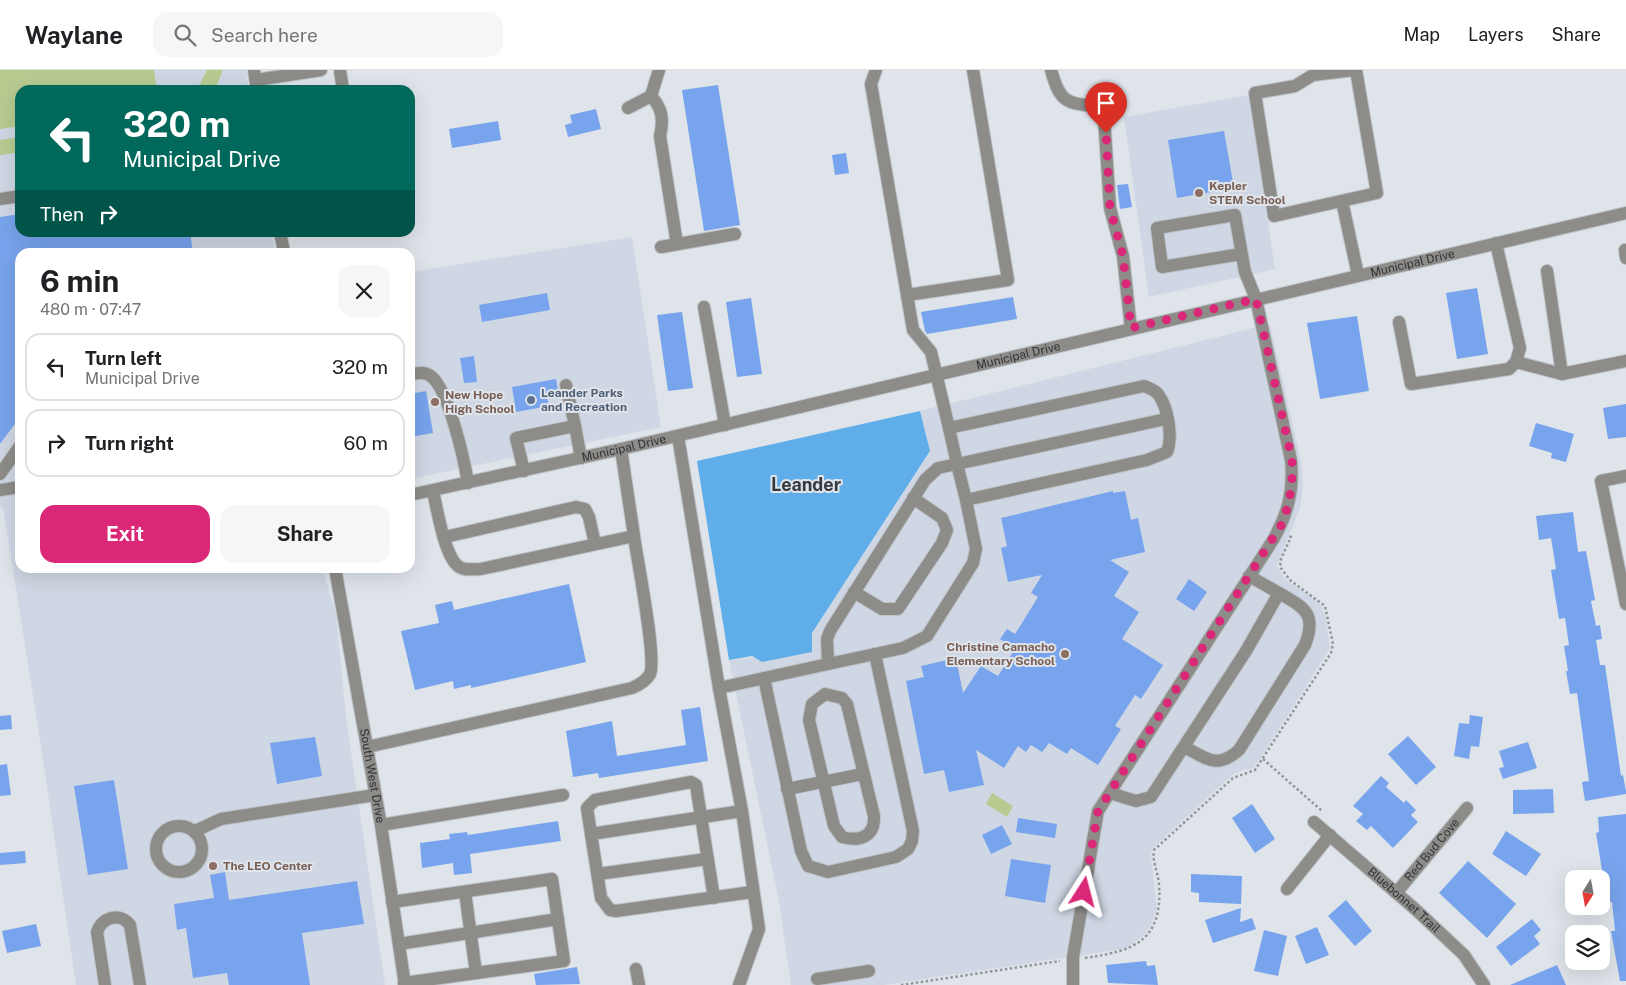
<!DOCTYPE html>
<html lang="en">
<head>
<meta charset="utf-8">
<style>
	:root { --surface:#fff; --page:#f6f6f6; --text:#202124; --muted:#757577; --line:#e0e0e0; --accent:#db2777 }
	body { margin:0; font-family:"Public Sans",sans-serif; background:var(--page); color:var(--text); height:100vh; display:flex; flex-direction:column; font-size:19px; white-space:nowrap }
	* { box-sizing:border-box; margin:0 }
	p { font-size:16px; color:var(--muted) }
	.icon { flex:none; width:28px; height:28px; fill:none; stroke:currentColor; stroke-width:2; stroke-linecap:round; stroke-linejoin:round }
	.map { position:relative; flex:1; overflow:hidden }
	.panel { position:absolute; left:15px; top:178px; width:400px; height:325px; display:flex; flex-direction:column; background:var(--surface); border-radius:15px; box-shadow:0 5px 20px #0002 }
	.panel>* { flex:none }
	.top-card { position:absolute; left:15px; top:15px; width:400px; height:152px; border-radius:15px; box-shadow:0 5px 20px #0002; background:#00695c; color:#fff; overflow:hidden }
	.needle { width:32px; rotate:191deg }
	.fabs { position:absolute; left:1565px; top:800px; display:grid; gap:10px }
	.fabs a { display:grid; place-items:center; width:45px; height:45px; border-radius:10px; background:var(--surface); box-shadow:0 5px 20px #0002; font-size:25px }
	.pin { position:absolute; display:grid; place-items:center; width:42px; height:42px; color:#fff; margin:-51px -21px; border-radius:50% 50% 50% 0; rotate:-45deg; box-shadow:0 0 5px #0007 }
	.pin .icon { rotate:45deg }
	.me { position:absolute; width:55px; margin:-28px; rotate:9deg; stroke-linejoin:round; filter:drop-shadow(0 0 4px #0008) }
	.turn { display:flex; align-items:center; gap:18px; height:105px; padding:0 25px; font-size:22px }
	.turn .icon { width:65px; height:65px; stroke-width:2.5 }
	.turn b { display:block; font-size:35px; line-height:42px }
	.then { display:flex; align-items:center; height:48px; padding:0 25px; background:#0003; gap:10px; font-size:19px }
	.round { display:grid; place-items:center; flex:none; width:52px; height:52px; border-radius:15px; background:var(--page) }
	.headline { display:flex; align-items:center; justify-content:space-between; height:85px; padding:0 25px }
	h1 { font-size:30px; font-weight:700; line-height:38px }
	.cta { display:flex; gap:10px; margin-top:auto; padding:10px 25px }
	.cta a { flex:1; height:58px; border-radius:15px; background:var(--accent); color:#fff; font-size:20px; font-weight:700; line-height:58px; text-align:center }
	.cta a+a { background:var(--page); color:var(--text) }
	ul { padding:0; list-style:none }
	li { display:flex; align-items:center; gap:15px; height:68px; margin:0 10px 8px; padding:0 15px; border:2px solid var(--line); border-radius:15px }
	li div { flex:1 }
	li b { display:block; font-size:19px }
	li em { font-style:normal }
	header { display:flex; align-items:center; gap:30px; box-sizing:border-box; height:70px; padding:0 25px; background:var(--surface); border-bottom:1px solid var(--line) }
	header strong { font-size:24px }
	nav { display:flex; gap:28px; margin-inline-start:auto; font-size:18px }
	.search { width:350px; height:45px; background:var(--page); display:flex; align-items:center; gap:12px; box-sizing:border-box; padding:0 18px; border-radius:15px; color:var(--muted); font-size:19px }
	.map>svg:first-child { display:block }
	.built { fill:#cfd7e4 }
	.grass { fill:#b7cb91 }
	.water { fill:#5faeea }
	.building { fill:#78a4ed }
	.lines { fill:none; stroke-linecap:round; stroke-linejoin:round }
	.minor-casing { stroke:#bcc1c6; stroke-width:14 }
	.path { stroke:#92959a; stroke-width:2.5; stroke-dasharray:2.5 2.5; stroke-linecap:butt }
	.minor { stroke:#8d8c89; stroke-width:12 }
	.route { stroke:#db2777; stroke-width:9; stroke-dasharray:0 16.2 }
	.education-dot { fill:#8d6e63; stroke:#dfe4ea; stroke-width:2 }
	.service-dot { fill:#5c6f8a; stroke:#dfe4ea; stroke-width:2 }
	.labels { text-anchor:middle; dominant-baseline:central; stroke-width:4; stroke-linejoin:round; paint-order:stroke }
	.education-label { font-size:12px; font-weight:bold; fill:#785e54; stroke:#dfe4ea; text-anchor:start }
	.street-label { font-size:12px; fill:#323336; stroke:#dfe4ea }
	.service-label { font-size:12px; font-weight:bold; fill:#4e5e75; stroke:#dfe4ea; text-anchor:start }
	.district-label { font-size:18px; font-weight:bold; fill:#363a3f; stroke:#dfe4ea }
</style>
</head>
<body>
<header>
<strong>Waylane</strong>
<div class="search"><svg class="icon" aria-label="search" viewBox="0 0 24 24"><circle cx="10" cy="10" r="6"/><path d="M15 15l6 6"/></svg>Search here</div>
<nav><a>Map</a><a>Layers</a><a>Share</a></nav>
</header>
<div class="map">
<svg width="1626" height="915" viewBox="0 0 1626 915">
	<rect width="100%" height="100%" fill="#dfe4ea"/>
	<g class="built">
		<polygon points="0,0 246,0 249,20 20,20 20,162 272,163 275,182 20,182 20,498 322,498 336,544 346,647 385,915 76,915 41,676 3,437 0,437"/>
		<polygon points="1249,25 1275,199 1149,227 1124,47"/>
		<polygon points="632,167 661,357 410,409 410,202"/>
		<polygon points="1270,254 1301,391 1303,415 1300,438 1277,496 1285,509 1319,532 1326,547 1330,579 1254,698 1243,700 1231,706 1153,778 1151,784 1157,840 1150,857 1142,867 1128,877 1116,880 884,915 791,915 779,831 729,590 812,582 812,563 930,382 920,341"/>
	</g>
	<g class="grass">
		<polygon points="0,0 154,0 157,20 20,20 20,56 0,59"/>
		<polygon points="207,0 223,0 215,20 197,20"/>
		<polygon points="20,67 20,82 0,85 0,70"/>
		<polygon points="992,723 1013,736 1007,747 986,734"/>
	</g>
	<polygon class="water" points="920,341 930,381 812,563 812,582 762,592 752,586 729,590 697,391"/>
	<g class="building">
		<polygon points="718,15 740,155 704,161 682,20"/>
		<polygon points="596,39 601,59 568,67 565,55 572,53 570,45"/>
		<polygon points="498,51 501,70 452,78 449,59"/>
		<polygon points="1224,61 1234,118 1177,128 1168,70"/>
		<polygon points="846,83 849,103 835,105 832,85"/>
		<polygon points="1128,114 1132,137 1120,139 1117,115"/>
		<polygon points="20,144 20,162 190,162 193,182 20,182 20,347 0,374 0,147"/>
		<polygon points="1477,218 1488,284 1457,289 1446,223"/>
		<polygon points="547,223 550,240 482,252 479,235"/>
		<polygon points="1013,227 1017,249 927,264 925,261 921,242"/>
		<polygon points="751,228 762,304 737,307 726,232"/>
		<polygon points="682,242 693,318 668,321 657,245"/>
		<polygon points="1357,246 1369,321 1320,329 1307,253"/>
		<polygon points="474,286 477,312 464,313 460,288"/>
		<polygon points="556,309 558,321 546,323 549,336 516,342 512,317"/>
		<polygon points="426,321 433,363 410,367 410,324"/>
		<polygon points="1626,334 1626,367 1608,369 1603,338"/>
		<polygon points="1536,353 1574,364 1566,392 1551,388 1552,383 1529,376"/>
		<polygon points="1113,421 1113,423 1125,421 1131,450 1138,448 1145,482 1110,490 1129,502 1114,526 1139,542 1122,569 1163,595 1141,629 1135,625 1115,656 1121,659 1098,695 1071,678 1067,684 1049,673 1042,682 1031,675 1026,682 1018,676 1004,698 976,680 984,715 949,722 944,700 924,704 906,611 924,607 921,596 956,588 963,623 981,596 998,606 1015,579 1000,569 1007,559 1015,564 1038,527 1031,523 1042,505 1008,512 1001,478 1007,476 1001,448"/>
		<polygon points="1573,442 1578,482 1586,481 1595,530 1591,531 1596,556 1600,555 1602,569 1596,570 1600,595 1605,595 1621,706 1623,705 1626,721 1626,724 1585,731 1582,712 1589,711 1577,623 1570,624 1566,601 1568,601 1564,576 1569,575 1565,548 1559,549 1555,525 1551,500 1556,499 1551,468 1539,470 1536,446"/>
		<polygon points="1189,509 1207,522 1194,541 1176,529"/>
		<polygon points="569,514 586,592 471,618 471,615 454,619 453,611 415,620 401,561 439,553 435,535 452,531 454,540"/>
		<polygon points="700,637 708,691 599,708 598,703 573,707 566,661 612,651 617,686 686,675 681,640"/>
		<polygon points="11,645 12,659 0,660 0,646"/>
		<polygon points="1470,645 1483,647 1479,677 1471,676 1469,689 1454,686 1459,653 1469,654"/>
		<polygon points="1408,666 1436,697 1416,715 1388,684"/>
		<polygon points="315,667 322,706 277,714 270,673"/>
		<polygon points="1528,672 1537,698 1503,709 1499,698 1504,697 1499,681"/>
		<polygon points="7,694 11,725 0,726 0,695"/>
		<polygon points="1381,706 1389,713 1386,717 1404,733 1406,730 1416,740 1411,745 1418,752 1393,778 1371,756 1367,760 1356,751 1363,744 1353,736"/>
		<polygon points="114,710 128,799 88,805 74,716"/>
		<polygon points="1553,719 1554,743 1513,744 1513,720"/>
		<polygon points="1252,734 1275,769 1255,783 1232,748"/>
		<polygon points="1626,744 1626,911 1620,911 1611,861 1615,861 1612,832 1607,832 1596,763 1599,762 1598,747"/>
		<polygon points="1018,748 1057,754 1055,768 1016,762"/>
		<polygon points="558,751 561,771 470,784 472,803 454,805 453,793 422,798 420,773 450,769 449,764 467,762 468,765"/>
		<polygon points="1002,755 1012,774 991,784 982,765"/>
		<polygon points="1506,761 1541,784 1526,806 1492,784"/>
		<polygon points="25,781 26,793 0,795 0,783"/>
		<polygon points="1011,789 1051,795 1045,833 1005,826"/>
		<polygon points="1468,791 1516,834 1487,868 1439,823"/>
		<polygon points="225,802 229,830 357,811 364,854 302,863 310,915 229,915 227,903 193,908 186,858 177,860 174,834 214,828 210,805"/>
		<polygon points="1191,804 1242,806 1241,834 1199,832 1199,823 1191,822"/>
		<polygon points="1346,830 1372,861 1355,876 1328,846"/>
		<polygon points="1241,838 1240,852 1252,848 1256,859 1213,873 1205,850"/>
		<polygon points="1532,849 1541,860 1534,866 1540,874 1511,896 1496,877"/>
		<polygon points="36,854 41,876 7,883 2,861"/>
		<polygon points="1317,857 1329,885 1306,894 1295,866"/>
		<polygon points="1264,860 1287,866 1278,906 1254,901"/>
		<polygon points="1146,891 1147,896 1155,895 1158,915 1108,913 1106,895"/>
		<polygon points="1557,895 1566,915 1510,915"/>
		<polygon points="577,897 580,914 536,915 534,904"/>
	</g>
	<g class="lines">
		<g class="minor-casing">
			<g id="minor">
				<polyline points="254,0 257,20"/>
				<polyline points="340,0 343,20"/>
				<path d="M 659,0 L 651,26 C 662,38 664,49 660,66 L 677,174"/>
				<path d="M 1051,0 C 1060,33 1066,33 1099,37 L 1104,47 L 1110,138 L 1123,186 L 1131,259"/>
				<polyline points="1354,0 1313,5 1295,16 1255,23 1274,146 1377,123 1356,0"/>
				<polyline points="256,10 321,0"/>
				<polyline points="628,38 651,26"/>
				<polyline points="0,129 20,126"/>
				<polyline points="1342,131 1358,205"/>
				<polyline points="280,162 284,182"/>
				<polyline points="661,177 735,164"/>
				<polyline points="1625,180 1626,188"/>
				<polyline points="1547,201 1562,304"/>
				<polyline points="907,225 1008,210 973,0"/>
				<polyline points="704,237 725,355"/>
				<polyline points="1399,252 1411,314 1509,299 1516,292 1520,278 1496,173"/>
				<polyline points="1516,292 1562,304 1626,291"/>
				<path d="M 410,304 C 418,303 425,301 432,307 C 449,322 464,389 468,413"/>
				<polyline points="566,315 575,356"/>
				<polyline points="678,366 719,618 742,741 759,859 739,915"/>
				<polyline points="524,401 516,368 575,356 581,388"/>
				<polyline points="0,404 20,376"/>
				<polyline points="1626,406 1601,411 1626,534"/>
				<polyline points="0,420 20,417"/>
				<path d="M 433,421 C 437,438 444,485 458,496 C 464,501 473,499 481,499 L 634,466 L 621,379"/>
				<path id="s1" d="M 410,425 L 621,379 L 1626,143"/>
				<polyline points="966,430 957,394 1166,349"/>
				<polyline points="445,467 576,437 585,439 589,447 595,474"/>
				<path id="s2" d="M 335,498 L 381,755 L 405,915"/>
				<polyline points="854,522 882,539 898,539 942,473 947,460 942,448 913,428"/>
				<polyline points="828,594 875,584"/>
				<polyline points="764,608 828,594 827,569 830,561 925,410 938,398 957,394 949,358"/>
				<path d="M 719,618 L 764,608 L 801,781 L 808,796 L 828,802 L 896,787 L 908,779 L 912,771 L 913,761 L 875,584 L 903,578 L 927,566 L 973,493 L 976,479 L 966,430 L 1147,390 L 1167,382 C 1173,367 1168,337 1158,324 C 1155,320 1149,318 1144,316 L 949,358 L 931,282 L 913,260 L 871,14 L 876,0"/>
				<path d="M 825,624 L 842,628 L 847,634 L 874,746 C 875,767 859,772 842,767 L 834,756 L 809,650 L 812,634 Z"/>
				<path d="M 367,677 L 632,618 C 639,615 646,611 650,604 C 657,588 637,489 634,466"/>
				<path d="M 1184,677 C 1207,688 1216,700 1239,680 L 1305,575 C 1317,544 1305,538 1279,523"/>
				<polyline points="787,719 863,704"/>
				<polyline points="1110,723 1136,731 1151,727 1246,581 1279,523 1249,506"/>
				<path id="s3" d="M 1314,752 L 1415,839 L 1464,885 L 1484,915"/>
				<polyline points="381,755 563,725"/>
				<circle cx="179" cy="779" r="23"/>
				<polyline points="195,761 221,749 375,725"/>
				<polyline points="591,764 742,741"/>
				<polyline points="598,804 707,789"/>
				<polyline points="1287,819 1330,765"/>
				<polyline points="465,822 476,903"/>
				<path id="s4" d="M 1396,823 L 1467,738"/>
				<polyline points="714,828 696,715 691,712 595,730 587,738 601,828 610,840 616,841 752,822"/>
				<polyline points="392,832 552,809 564,891 404,913"/>
				<polyline points="399,874 558,849"/>
				<polyline points="636,899 639,915"/>
				<polyline points="817,909 869,901"/>
				<path d="M 105,915 L 97,862 C 102,847 120,842 130,855 L 140,915"/>
				<path d="M 1073,915 L 1073,887 L 1098,741 L 1273,470 C 1288,444 1294,420 1291,390 L 1256,229 L 1245,202 L 1235,145 L 1157,158 L 1162,197 L 1241,184"/>
			</g>
		</g>
		<g class="path">
			<polyline points="1263,689 1322,741"/>
			<path d="M 1085,888 C 1134,881 1163,871 1159,814 C 1158,802 1152,792 1154,780 L 1233,708 L 1255,700 L 1331,583 L 1333,574 L 1325,536 L 1290,510 L 1280,497 L 1281,489 L 1291,467 L 1288,466"/>
			<polyline points="901,915 1060,891"/>
		</g>
		<use href="#minor" class="minor"/>
	</g>
	<g class="lines">
		<path class="route" d="M 1084,822 L 1098,741 L 1282,454 C 1290,432 1293,413 1292,390 L 1256,229 L 1131,258 L 1123,186 L 1110,138 L 1106,63"/>
	</g>
	<g class="education-dot">
		<circle cx="1199" cy="123" r="5"/>
		<circle cx="435" cy="332" r="5"/>
		<circle cx="1065" cy="584" r="5"/>
		<circle cx="213" cy="796" r="5"/>
	</g>
	<circle class="service-dot" cx="531" cy="330" r="5"/>
	<g class="labels">
		<g class="education-label">
			<text x="1209" y="116">Kepler<tspan x="1209" dy="14">STEM School</tspan></text>
			<text x="445" y="325">New Hope<tspan x="445" dy="14">High School</tspan></text>
			<text x="1055" y="577" text-anchor="end">Christine Camacho<tspan x="1055" dy="14">Elementary School</tspan></text>
			<text x="223" y="796">The LEO Center</text>
		</g>
		<g class="street-label">
			<text stroke="none"><textPath href="#s1" startOffset="1029">Municipal Drive</textPath></text>
			<text stroke="none"><textPath href="#s1" startOffset="624">Municipal Drive</textPath></text>
			<text stroke="none"><textPath href="#s1" startOffset="219">Municipal Drive</textPath></text>
			<text stroke="none"><textPath href="#s2" startOffset="211">South West Drive</textPath></text>
			<text stroke="none"><textPath href="#s4" startOffset="56">Red Bud Cove</textPath></text>
			<text stroke="none"><textPath href="#s3" startOffset="119">Bluebonnet Trail</textPath></text>
		</g>
		<g class="service-label">
			<text x="541" y="323">Leander Parks<tspan x="541" dy="14">and Recreation</tspan></text>
		</g>
		<g class="district-label">
			<text x="806" y="414">Leander</text>
		</g>
	</g>
</svg>
<div class="fabs">
<a><svg class="needle" viewBox="-14 -14 28 28"><path d="M0-13l5 13h-10z" fill="#e53935"/><path d="M0 13l5-13h-10z" fill="#757577"/></svg></a>
<a><svg class="icon" aria-label="layers" viewBox="0 0 24 24"><path d="M12 4l9 5-9 5-9-5zM3 14l9 5 9-5"/></svg></a>
</div>
<div class="pin" style="left:1106px;top:63px;background:#d93025"><svg class="icon" aria-label="arrive" viewBox="0 0 24 24"><path d="M6 21V4h12l-3 4 3 4H6"/></svg></div>
<svg class="me" style="left:1084px;top:822px" viewBox="-20 -20 40 40"><path d="M0-17L14 15 0 8-14 15z" fill="#db2777" stroke="#fff" stroke-width="4"/></svg>
<div class="top-card">
<div class="turn"><svg class="icon" aria-label="left" viewBox="0 0 24 24"><path d="M17 20v-9H6M10 6l-5 5 5 5"/></svg><div><b>320 m</b>Municipal Drive</div></div>
<div class="then">Then<svg class="icon" aria-label="right" viewBox="0 0 24 24"><path d="M7 20v-9h11M14 6l5 5-5 5"/></svg></div>
</div>
<section class="panel">
<div class="headline"><div><h1>6 min</h1><p>480 m · 07:47</p></div><a class="round"><svg class="icon" aria-label="close" viewBox="0 0 24 24"><path d="M6 6l12 12M18 6L6 18"/></svg></a></div>
<ul>
<li><svg class="icon" aria-label="left" viewBox="0 0 24 24"><path d="M17 20v-9H6M10 6l-5 5 5 5"/></svg><div><b>Turn left</b><p>Municipal Drive</p></div><em>320 m</em></li>
<li><svg class="icon" aria-label="right" viewBox="0 0 24 24"><path d="M7 20v-9h11M14 6l5 5-5 5"/></svg><div><b>Turn right</b></div><em>60 m</em></li>
</ul>
<div class="cta"><a>Exit</a><a>Share</a></div>
</section>
</div>
</body>
</html>
